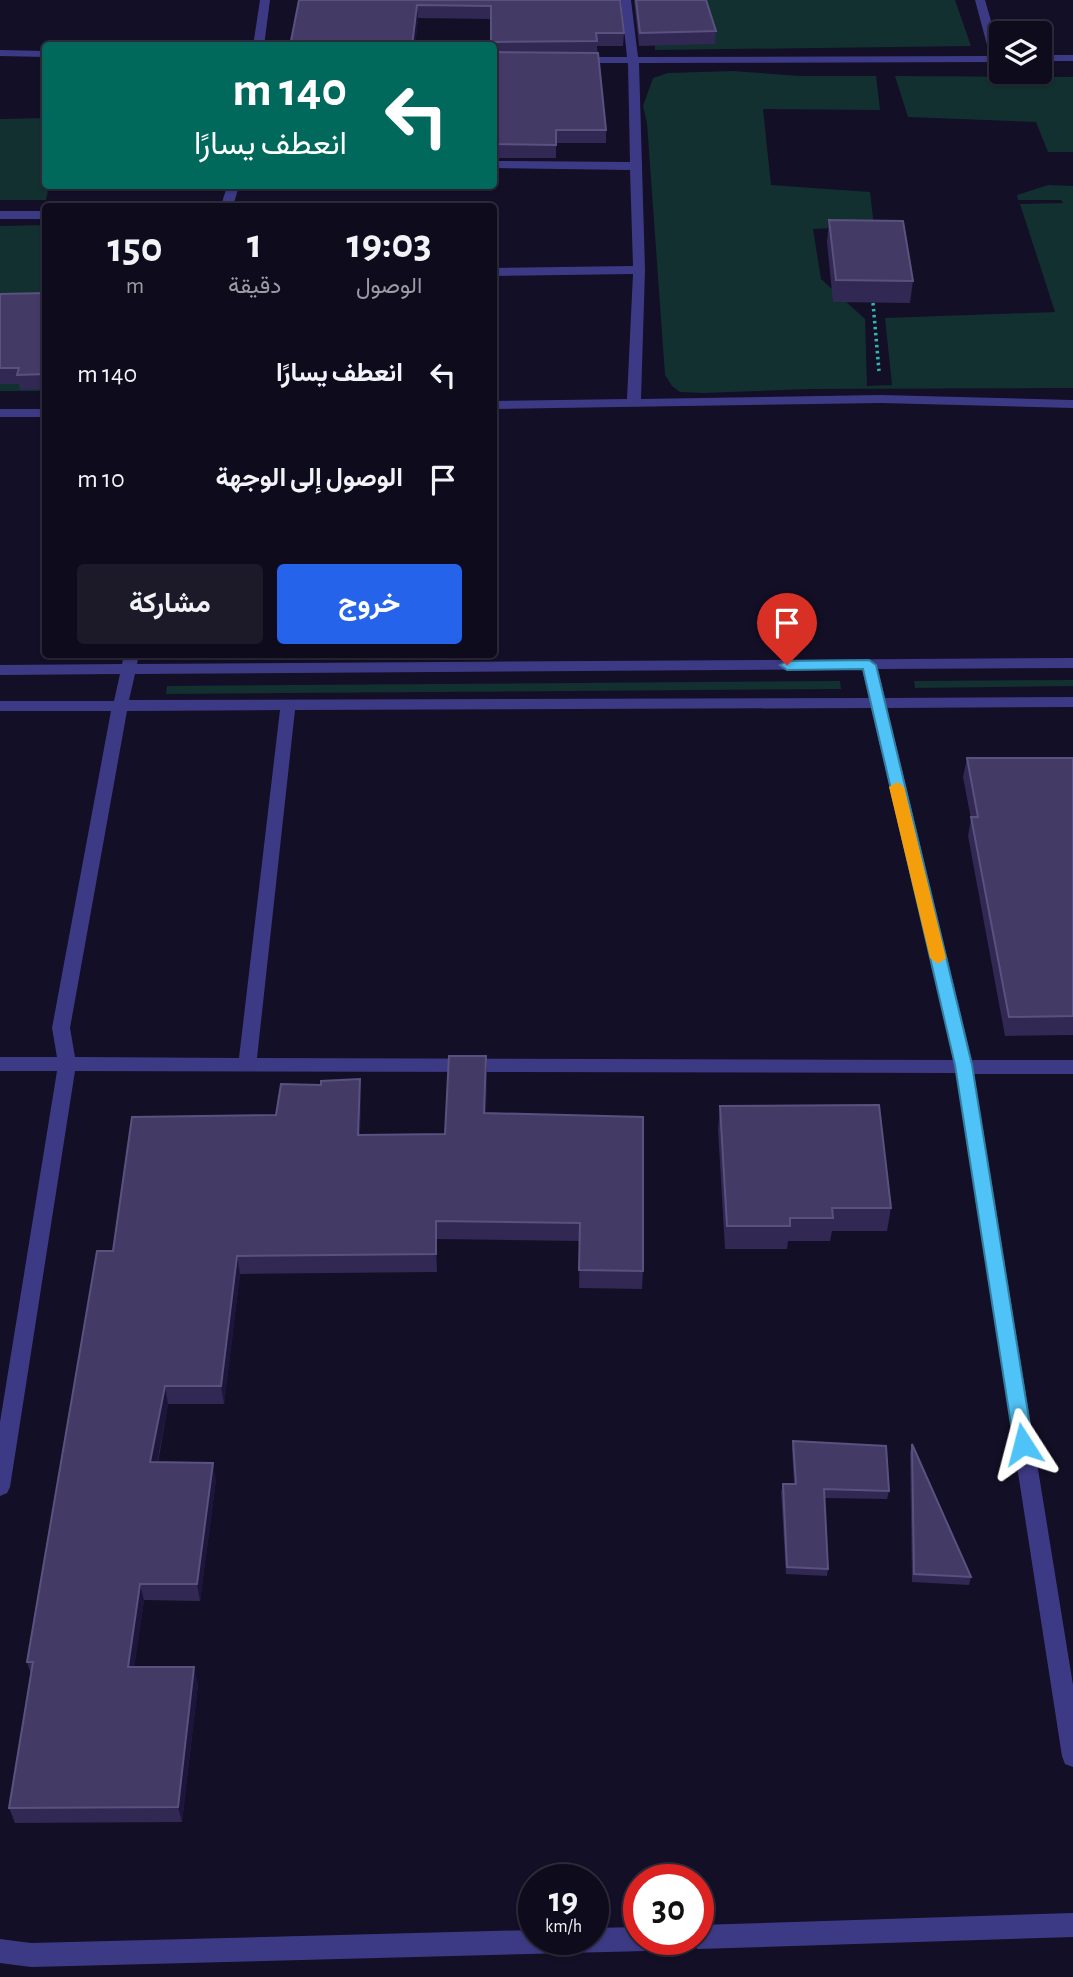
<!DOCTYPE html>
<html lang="ar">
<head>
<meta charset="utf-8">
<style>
	:root { --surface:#0e0b1c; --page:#1c1929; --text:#f1f3f6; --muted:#9b9ba3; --line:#2e2b3b; --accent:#2563eb }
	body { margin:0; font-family:"Alegreya Sans",Vazirmatn,sans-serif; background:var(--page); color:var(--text); direction:rtl; height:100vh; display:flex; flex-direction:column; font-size:26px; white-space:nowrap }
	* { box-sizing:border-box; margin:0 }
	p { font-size:23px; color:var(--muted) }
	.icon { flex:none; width:38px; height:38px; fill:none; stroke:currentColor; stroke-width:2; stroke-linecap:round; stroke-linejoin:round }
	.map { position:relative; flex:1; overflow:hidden; direction:ltr }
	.sheet { position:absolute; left:42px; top:203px; width:455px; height:455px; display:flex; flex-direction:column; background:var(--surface); border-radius:7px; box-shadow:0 2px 5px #0004,0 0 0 2px var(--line); direction:rtl }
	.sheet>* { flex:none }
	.banner { position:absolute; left:42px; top:42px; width:455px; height:147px; border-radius:7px; box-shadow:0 2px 5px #0004,0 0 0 2px var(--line); direction:rtl; background:#00695c; color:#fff; overflow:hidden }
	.tools { position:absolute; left:989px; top:21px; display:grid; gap:14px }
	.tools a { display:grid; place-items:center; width:63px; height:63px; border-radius:7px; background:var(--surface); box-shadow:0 2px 5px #0004,0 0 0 2px var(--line); font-size:35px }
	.speed { position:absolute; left:518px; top:1864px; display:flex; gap:14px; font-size:35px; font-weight:700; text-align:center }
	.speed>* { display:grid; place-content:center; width:91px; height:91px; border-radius:50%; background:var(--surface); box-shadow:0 2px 5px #0004,0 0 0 2px var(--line); line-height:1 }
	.speed small { font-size:18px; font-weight:400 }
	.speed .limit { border:10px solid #d22; background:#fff; color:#111 }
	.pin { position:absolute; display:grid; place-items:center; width:60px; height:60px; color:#fff; margin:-72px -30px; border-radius:50% 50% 50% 0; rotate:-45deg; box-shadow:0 0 7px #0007 }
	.pin .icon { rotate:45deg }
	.me { position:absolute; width:77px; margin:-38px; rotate:351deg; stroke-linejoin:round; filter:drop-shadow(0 0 5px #0008) }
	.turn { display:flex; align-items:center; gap:24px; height:147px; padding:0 35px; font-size:32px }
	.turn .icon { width:91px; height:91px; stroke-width:2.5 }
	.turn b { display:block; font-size:49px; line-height:60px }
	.eta { display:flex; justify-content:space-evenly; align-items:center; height:119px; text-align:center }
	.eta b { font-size:42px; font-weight:700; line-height:49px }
	.primary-button { display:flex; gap:14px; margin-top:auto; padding:14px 35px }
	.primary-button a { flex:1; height:80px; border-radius:7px; background:var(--accent); color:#fff; font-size:28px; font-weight:700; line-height:80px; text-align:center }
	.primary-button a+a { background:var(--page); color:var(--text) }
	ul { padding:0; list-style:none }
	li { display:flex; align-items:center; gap:21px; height:105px; padding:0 35px }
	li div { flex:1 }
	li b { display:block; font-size:26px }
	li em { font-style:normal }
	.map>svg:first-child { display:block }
	.green { fill:#12302f }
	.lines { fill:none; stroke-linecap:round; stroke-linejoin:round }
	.path { stroke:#2fb8b0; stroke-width:3.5; stroke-dasharray:2.5 3.5; stroke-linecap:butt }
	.minor { fill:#3d3a85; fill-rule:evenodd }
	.wall { fill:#312854 }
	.shaded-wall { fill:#1d163a }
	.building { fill:#433a66; stroke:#5a527e; stroke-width:2 }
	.route { fill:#4fc3f7; stroke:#337fa1; stroke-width:2 }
	.slow { fill:#f59e0b }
</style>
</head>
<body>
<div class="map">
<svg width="1073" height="1977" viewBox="0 0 1073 1977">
	<rect width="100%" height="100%" fill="#130f26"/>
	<g class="green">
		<polygon points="652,0 955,0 971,46 655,50"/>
		<polygon points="733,71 800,76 876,76 880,110 763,109 771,185 870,192 874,226 813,229 821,279 865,319 867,386 892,385 885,318 1055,312 1020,204 1063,203 1061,200 1018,200 1017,195 1048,185 1073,186 1073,388 809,389 703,393 680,392 672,386 665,375 647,123 643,106 653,78 668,73"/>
		<polygon points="895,76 1073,77 1073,152 1048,152 1036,122 908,117"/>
		<polygon points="45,118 46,186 49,186 46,200 0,200 0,119"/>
		<polygon points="45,225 45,391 0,391 0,226"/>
		<polygon points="1073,680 1073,686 915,688 914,681"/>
		<polygon points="840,681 841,689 166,694 167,686"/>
	</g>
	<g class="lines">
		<polyline class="path" points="873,303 879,371"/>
		<g class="minor">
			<polygon points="260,0 270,0 264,46 253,46"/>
			<polygon points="621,0 631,0 638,57 990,56 975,0 985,0 1001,56 1001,62 639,63 645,270 641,399 881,395 1073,400 1073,408 881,403 494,409 494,401 627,399 633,274 494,276 494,268 633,266 630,170 494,168 494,161 630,162 628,63 578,63 572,60 578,57 627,57"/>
			<polygon points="0,50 46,51 46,57 0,56"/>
			<rect x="1040" y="55" width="33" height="6"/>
			<polygon points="227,186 239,186 233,206 221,206"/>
			<rect x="0" y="211" width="46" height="8"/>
			<rect x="0" y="409" width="46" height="8"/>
			<path d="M 124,654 L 139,654 L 137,664 L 1073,658 L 1073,668 L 878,669 L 885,698 L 1073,697 L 1073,707 L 887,708 L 972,1060 L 1073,1060 L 1073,1074 L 974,1074 L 1073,1685 L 1073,1767 L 1065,1764 L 1062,1756 L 956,1073 L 75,1071 L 10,1487 L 7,1493 L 0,1496 L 0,1422 L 57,1071 L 0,1071 L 0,1057 L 57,1057 L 52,1028 L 111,711 L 0,711 L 0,701 L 114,701 L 120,674 L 0,675 L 0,665 L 122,664 ZM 862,669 L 869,698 L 129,700 L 135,674 ZM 871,708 L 954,1060 L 257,1058 L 295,710 ZM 280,710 L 239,1058 L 75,1057 L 70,1028 L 127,711 Z"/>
			<polygon points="1073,1913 1073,1937 698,1949 690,1945 687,1939 698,1939 698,1925"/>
			<polygon points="639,1927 639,1939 658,1939 655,1948 646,1951 31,1967 0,1963 0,1939 31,1943 534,1930 534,1939 593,1939 593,1928"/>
		</g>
	</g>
	<g class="wall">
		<polygon points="299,0 620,0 624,33 623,46 597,46 606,130 606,143 556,143 556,158 494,158 494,46 491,46 491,19 418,18 415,46 290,46"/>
		<polygon points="634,0 706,0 716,31 715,44 639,46"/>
		<polygon points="829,220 913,281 910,303 833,302 827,242"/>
		<polygon points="46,293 46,389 20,390 19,384 0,384 0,294"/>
		<polygon points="967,758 1073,758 1073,1035 1005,1036 968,836 971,819 963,777"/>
		<polygon points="487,1075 486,1113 643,1271 642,1289 579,1288 580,1241 437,1239 437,1272 240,1274 224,1404 168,1404 158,1463 216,1480 200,1601 144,1600 134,1667 198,1684 182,1822 15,1823 9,1808 31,1674 27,1662 113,1251 276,1115 361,1098 360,1135 445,1134"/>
		<polygon points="720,1106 891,1208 887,1231 832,1231 830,1241 788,1241 787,1249 725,1249 718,1129"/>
		<polygon points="793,1441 889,1491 887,1499 824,1498 828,1569 827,1576 786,1574 781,1492 783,1484 794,1484 792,1449"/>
		<polygon points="912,1444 971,1577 969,1585 912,1582 910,1452"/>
	</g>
	<g class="shaded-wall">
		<polygon points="417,5 418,18 415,46 412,46"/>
		<polygon points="486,1056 487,1075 485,1132 484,1113"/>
		<polygon points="360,1079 361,1098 359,1153 358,1135"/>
		<polygon points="436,1221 437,1239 437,1272 436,1254"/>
		<polygon points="237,1256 240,1274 224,1404 221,1386"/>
		<polygon points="165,1386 168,1404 154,1480 150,1462"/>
		<polygon points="213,1463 216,1480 200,1601 197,1584"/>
		<polygon points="140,1584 144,1600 132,1684 128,1667"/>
		<polygon points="194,1667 198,1684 182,1822 178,1807"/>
	</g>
	<g class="building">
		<polygon points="299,0 620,0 624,33 596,33 597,41 492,42 492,46 491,46 491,6 417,5 412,46 290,46"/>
		<polygon points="636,0 706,0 716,31 640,33"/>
		<polygon points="494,52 598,53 606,130 556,130 556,145 494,144"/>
		<polygon points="829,220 903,221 913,281 836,280"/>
		<polygon points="46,293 46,374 17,375 19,368 0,368 0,294"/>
		<polygon points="967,758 1073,758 1073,1016 1009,1017 971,817 978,817"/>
		<polygon points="449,1056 486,1056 484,1113 643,1117 643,1271 579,1270 580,1223 436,1221 436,1254 237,1256 221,1386 165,1386 150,1462 213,1463 197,1584 140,1584 128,1667 194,1667 178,1807 9,1808 33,1662 27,1662 97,1251 113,1251 132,1117 276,1115 281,1084 321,1085 321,1081 360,1079 358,1135 445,1134"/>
		<polygon points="879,1105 891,1208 832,1208 833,1218 790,1218 790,1226 727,1226 720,1106"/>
		<polygon points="793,1441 886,1446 889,1491 824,1489 828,1569 787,1567 783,1484 796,1484"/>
		<polygon points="912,1444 971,1577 914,1574"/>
	</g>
	<polygon class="route" points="869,660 876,665 972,1065 1033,1444 1030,1450 1023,1452 1017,1450 1014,1444 955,1065 863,669 787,670 780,665 787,661"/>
	<polygon class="slow" points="897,782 904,787 946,958 938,964 930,958 889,787"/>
</svg>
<div class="tools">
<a><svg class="icon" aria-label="layers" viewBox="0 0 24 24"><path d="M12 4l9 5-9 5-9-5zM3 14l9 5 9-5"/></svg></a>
</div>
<div class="speed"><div>19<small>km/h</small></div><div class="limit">30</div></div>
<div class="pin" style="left:787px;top:665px;background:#d93025"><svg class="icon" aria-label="arrive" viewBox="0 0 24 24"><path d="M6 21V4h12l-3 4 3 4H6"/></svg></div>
<svg class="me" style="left:1023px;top:1444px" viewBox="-20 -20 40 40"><path d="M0-17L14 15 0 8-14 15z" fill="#4fc3f7" stroke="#fff" stroke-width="4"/></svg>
<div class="banner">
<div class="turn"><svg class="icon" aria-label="left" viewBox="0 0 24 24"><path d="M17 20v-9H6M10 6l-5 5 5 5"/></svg><div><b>140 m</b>انعطف يسارًا</div></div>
</div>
<section class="sheet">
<div class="eta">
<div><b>19:03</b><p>الوصول</p></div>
<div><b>1</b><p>دقيقة</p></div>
<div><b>150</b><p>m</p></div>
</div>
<ul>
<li><svg class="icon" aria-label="left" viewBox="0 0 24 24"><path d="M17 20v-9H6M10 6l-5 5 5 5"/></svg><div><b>انعطف يسارًا</b></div><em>140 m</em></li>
<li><svg class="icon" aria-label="arrive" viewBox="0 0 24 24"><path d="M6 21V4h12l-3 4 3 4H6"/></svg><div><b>الوصول إلى الوجهة</b></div><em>10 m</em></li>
</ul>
<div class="primary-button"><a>خروج</a><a>مشاركة</a></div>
</section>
</div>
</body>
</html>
